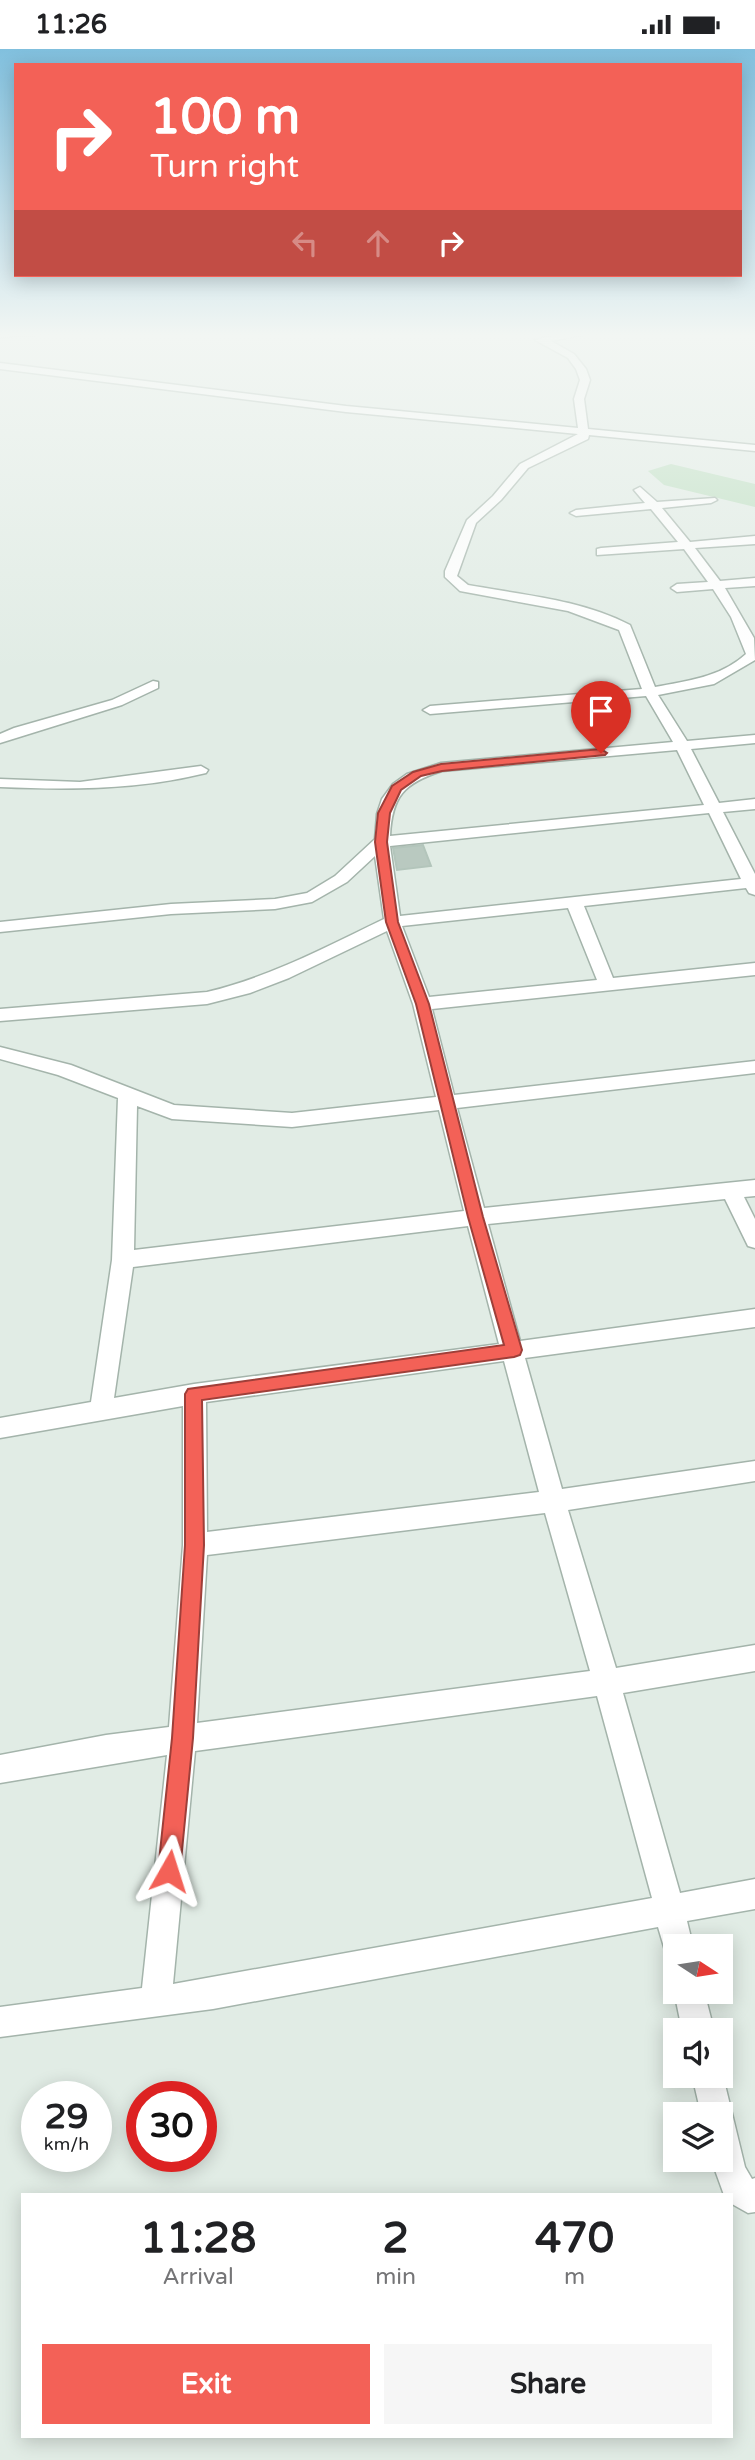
<!DOCTYPE html>
<html lang="en">
<head>
<meta charset="utf-8">
<style>
	:root { --surface:#fff; --page:#f6f6f6; --text:#202124; --muted:#757577; --accent:#f36157 }
	body { margin:0; font-family:"Varela Round",sans-serif; background:var(--page); color:var(--text); height:100vh; display:flex; flex-direction:column; font-size:26px; white-space:nowrap }
	* { box-sizing:border-box; margin:0 }
	p { font-size:23px; color:var(--muted) }
	.icon { flex:none; width:38px; height:38px; fill:none; stroke:currentColor; stroke-width:2; stroke-linecap:round; stroke-linejoin:round }
	.map { position:relative; flex:1; overflow:hidden }
	.sheet { position:absolute; left:21px; top:2144px; width:712px; height:245px; display:flex; flex-direction:column; background:var(--surface); border-radius:0px; box-shadow:0 4px 18px #0003 }
	.sheet>* { flex:none }
	.guide { position:absolute; left:14px; top:14px; width:728px; height:214px; border-radius:0px; box-shadow:0 4px 18px #0003; background:#f36157; color:#fff; overflow:hidden }
	.needle { width:46px; rotate:102deg }
	.fabs { position:absolute; left:663px; top:1885px; display:grid; gap:14px }
	.fabs a { display:grid; place-items:center; width:70px; height:70px; border-radius:0px; background:var(--surface); box-shadow:0 4px 18px #0003; font-size:35px }
	.speed { position:absolute; left:21px; top:2032px; display:flex; gap:14px; font-size:35px; font-weight:700; text-align:center }
	.speed>* { display:grid; place-content:center; width:91px; height:91px; border-radius:50%; background:var(--surface); box-shadow:0 4px 18px #0003; line-height:1 }
	.speed small { font-size:18px; font-weight:400 }
	.speed .limit { border:10px solid #d22; background:#fff; color:#111 }
	.pin { position:absolute; display:grid; place-items:center; width:60px; height:60px; color:#fff; margin:-72px -30px; border-radius:50% 50% 50% 0; rotate:-45deg; box-shadow:0 0 7px #0007 }
	.pin .icon { rotate:45deg }
	.me { position:absolute; width:77px; margin:-38px; rotate:6deg; stroke-linejoin:round; filter:drop-shadow(0 0 5px #0008) }
	.turn { display:flex; align-items:center; gap:24px; height:147px; padding:0 21px; font-size:32px }
	.turn .icon { width:91px; height:91px; stroke-width:2.5 }
	.turn b { display:block; font-size:49px; line-height:60px }
	.lanes { display:flex; align-items:center; height:66px; padding:0 21px; background:#0003; justify-content:center; gap:35px; direction:ltr }
	.lanes .off { opacity:.35 }
	.eta { display:flex; justify-content:space-evenly; align-items:center; height:119px; text-align:center }
	.eta b { font-size:42px; font-weight:800; line-height:49px }
	.primary-button { display:flex; gap:14px; margin-top:auto; padding:14px 21px }
	.primary-button a { flex:1; height:80px; border-radius:0px; background:var(--accent); color:#fff; font-size:28px; font-weight:800; line-height:80px; text-align:center }
	.primary-button a+a { background:var(--page); color:var(--text) }
	.status { display:flex; justify-content:space-between; align-items:center; height:49px; padding:0 35px; background:var(--surface); direction:ltr }
	.status svg { height:19px; fill:currentColor }
	.map>svg:first-child { display:block }
	.green { fill:#b9ddbd }
	.building { fill:#b9c9c0; stroke:#b3c5bb; stroke-width:2 }
	.lines { fill:none; stroke-linecap:round; stroke-linejoin:round }
	.minor-casing { stroke:#a4b4ab; stroke-width:3 }
	.minor { fill:#fff; fill-rule:evenodd }
	.route { fill:#f36157; stroke:#9e3f39; stroke-width:2 }
</style>
</head>
<body>
<div class="status"><b>11:26</b><svg viewBox="0 0 49 12"><path d="M0 12V9h3v3zM5 12V6h3v6zM10 12V3h3v9zM15 12V0h3v12zM26 1h20v11H26zM47 4h2v5h-2z"/></svg></div>
<div class="map">
<svg width="755" height="2411" viewBox="0 0 755 2411">
	<rect width="100%" height="100%" fill="#e1ece5"/>
	<polygon class="green" points="671,415 755,435 755,458 664,436 648,422"/>
	<polygon class="building" points="423,796 431,817 397,821 393,799"/>
	<g class="lines">
		<g class="minor-casing">
			<g id="minor">
				<polygon points="0,284 68,284 0,288"/>
				<path d="M 565,284 L 590,284 L 551,292 L 574,305 L 586,320 L 590,331 L 584,350 L 588,380 L 755,396 L 755,402 L 589,386 L 588,390 L 528,419 L 501,451 L 476,474 L 457,527 L 468,536 C 522,546 580,550 630,576 L 655,638 C 687,632 721,628 746,605 L 731,568 L 713,540 L 677,543 L 671,539 L 677,535 L 708,533 L 684,500 L 597,506 L 597,500 L 601,499 L 678,493 L 651,460 L 576,467 L 570,464 L 576,461 L 645,454 L 634,441 L 640,438 L 657,453 L 715,449 L 717,451 L 711,454 L 662,459 L 690,493 L 755,487 L 755,495 L 695,499 L 720,532 L 755,529 L 755,537 L 725,539 L 754,589 L 755,611 L 714,635 L 658,646 L 687,692 L 755,686 L 755,694 L 691,700 L 719,754 L 755,750 L 755,760 L 723,763 L 755,825 L 755,846 L 749,844 L 746,839 L 584,857 L 613,929 L 755,914 L 755,926 L 432,960 L 454,1046 L 755,1012 L 755,1024 L 457,1059 L 484,1159 L 755,1131 L 755,1147 L 744,1148 L 755,1170 L 755,1199 L 748,1197 L 725,1150 L 488,1175 L 520,1292 L 755,1260 L 755,1278 L 525,1309 L 562,1440 L 755,1412 L 755,1432 L 568,1461 L 616,1619 L 755,1596 L 755,1622 L 623,1644 L 680,1844 L 755,1830 L 755,1860 L 687,1872 L 693,1897 L 676,1897 L 676,1911 L 667,1908 L 658,1878 L 213,1960 L 0,1988 L 0,1958 L 142,1939 L 167,1706 L 0,1734 L 0,1706 L 106,1686 L 169,1678 L 183,1496 L 183,1357 L 0,1389 L 0,1369 L 91,1353 L 112,1211 L 118,1049 L 58,1026 L 0,1010 L 0,998 L 71,1016 L 174,1056 L 292,1064 L 436,1048 L 413,955 L 387,882 L 289,929 L 250,944 L 207,955 L 0,972 L 0,960 L 207,943 C 270,928 326,898 384,870 L 375,807 L 347,833 L 312,853 L 275,860 L 171,865 L 0,883 L 0,873 L 171,855 L 275,850 L 307,844 L 335,827 L 375,790 L 377,765 L 382,750 L 393,735 L 407,725 L 441,714 L 673,693 L 646,647 L 430,665 L 423,661 L 430,657 L 642,640 L 619,581 L 568,562 L 460,542 L 445,528 L 445,522 L 467,471 L 493,447 L 520,415 L 578,385 L 346,363 L 0,320 L 0,314 L 346,357 L 578,379 L 574,350 L 580,331 L 576,320 L 568,309 L 535,291 ZM 677,701 L 704,756 L 390,787 C 392,747 404,734 442,722 ZM 709,764 L 741,830 L 400,867 L 390,797 ZM 568,859 L 597,931 L 429,948 L 402,877 ZM 137,1057 L 172,1070 L 292,1078 L 439,1061 L 464,1162 L 134,1201 ZM 468,1177 L 499,1295 L 194,1335 L 114,1349 L 133,1218 ZM 504,1312 L 539,1443 L 207,1483 L 206,1353 ZM 545,1464 L 590,1622 L 197,1674 L 207,1506 ZM 597,1647 L 652,1849 L 173,1935 L 195,1702 Z"/>
				<polygon points="153,632 158,633 158,639 122,656 0,694 0,685 14,679 112,651"/>
				<path d="M 201,717 L 208,721 L 206,724 C 138,741 69,741 0,738 L 0,730 L 80,733 Z"/>
				<polygon points="676,1938 676,1942 704,1942 714,1981 682,1981 674,1942"/>
				<polygon points="721,2019 745,2118 752,2130 755,2129 755,2163 748,2164 732,2155 732,2146 724,2146 711,2110 721,2110 721,2065 701,2065 692,2026 721,2026"/>
			</g>
		</g>
		<use href="#minor" class="minor"/>
	</g>
	<linearGradient id="sky" x2="0" y2="1"><stop stop-color="#81c0de"/><stop offset="0.46" stop-color="#f2f6f3"/><stop offset="1" stop-color="#f2f6f3" stop-opacity="0"/></linearGradient>
	<rect width="755" height="622" fill="url(#sky)"/>
	<polygon class="route" points="601,700 607,704 605,706 442,722 421,727 401,741 390,764 387,793 398,873 429,955 483,1168 522,1301 520,1306 514,1308 202,1351 204,1496 193,1689 180,1822 177,1829 169,1833 161,1829 158,1822 172,1689 185,1496 185,1345 188,1340 504,1296 468,1168 416,955 386,873 375,793 378,764 392,737 413,723 441,715"/>
</svg>
<div class="fabs">
<a><svg class="needle" viewBox="-14 -14 28 28"><path d="M0-13l5 13h-10z" fill="#e53935"/><path d="M0 13l5-13h-10z" fill="#757577"/></svg></a>
<a><svg class="icon" aria-label="sound" viewBox="0 0 24 24"><path d="M4 9h4l5-4v14l-5-4H4zM17 9q2 3 0 6"/></svg></a>
<a><svg class="icon" aria-label="layers" viewBox="0 0 24 24"><path d="M12 4l9 5-9 5-9-5zM3 14l9 5 9-5"/></svg></a>
</div>
<div class="speed"><div>29<small>km/h</small></div><div class="limit">30</div></div>
<div class="pin" style="left:601px;top:704px;background:#d93025"><svg class="icon" aria-label="arrive" viewBox="0 0 24 24"><path d="M6 21V4h12l-3 4 3 4H6"/></svg></div>
<svg class="me" style="left:169px;top:1822px" viewBox="-20 -20 40 40"><path d="M0-17L14 15 0 8-14 15z" fill="#f36157" stroke="#fff" stroke-width="4"/></svg>
<div class="guide">
<div class="turn"><svg class="icon" aria-label="right" viewBox="0 0 24 24"><path d="M7 20v-9h11M14 6l5 5-5 5"/></svg><div><b>100 m</b>Turn right</div></div>
<div class="lanes"><svg class="icon off" aria-label="left" viewBox="0 0 24 24"><path d="M17 20v-9H6M10 6l-5 5 5 5"/></svg><svg class="icon off" aria-label="ahead" viewBox="0 0 24 24"><path d="M12 20V5M6 11l6-6 6 6"/></svg><svg class="icon" aria-label="right" viewBox="0 0 24 24"><path d="M7 20v-9h11M14 6l5 5-5 5"/></svg></div>
</div>
<section class="sheet">
<div class="eta">
<div><b>11:28</b><p>Arrival</p></div>
<div><b>2</b><p>min</p></div>
<div><b>470</b><p>m</p></div>
</div>
<div class="primary-button"><a>Exit</a><a>Share</a></div>
</section>
</div>
</body>
</html>
